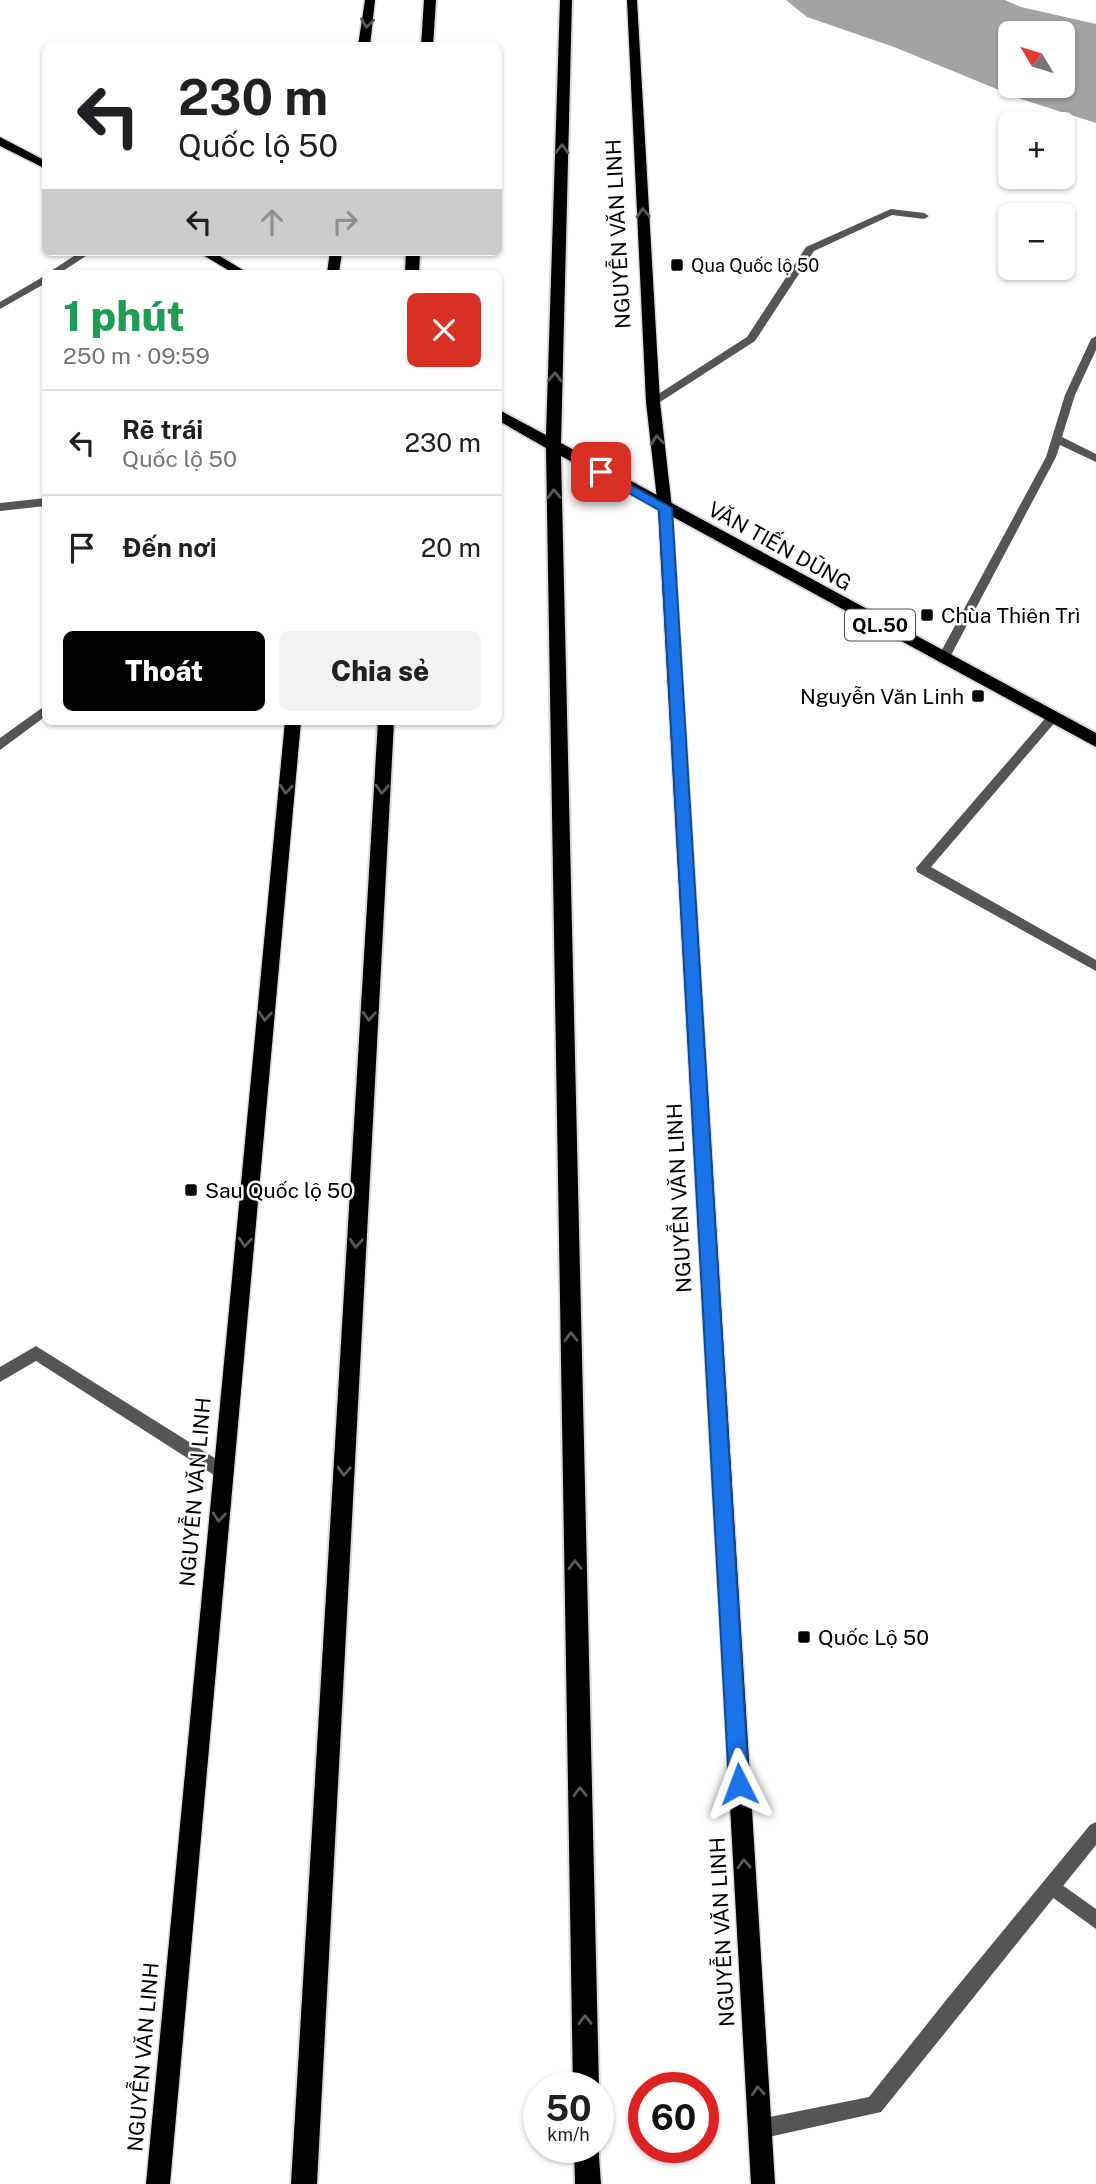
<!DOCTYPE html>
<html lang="vi">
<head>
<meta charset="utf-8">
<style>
	:root { --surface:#fff; --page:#f2f2f2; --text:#202124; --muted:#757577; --line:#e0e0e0; --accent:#000 }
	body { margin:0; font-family:"Public Sans",sans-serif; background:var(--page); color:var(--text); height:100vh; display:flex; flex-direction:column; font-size:26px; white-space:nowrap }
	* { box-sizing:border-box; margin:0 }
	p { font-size:23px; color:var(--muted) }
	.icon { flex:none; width:38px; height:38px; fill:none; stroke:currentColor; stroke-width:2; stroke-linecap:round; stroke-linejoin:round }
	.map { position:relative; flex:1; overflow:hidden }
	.sheet { position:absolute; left:42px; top:270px; width:460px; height:455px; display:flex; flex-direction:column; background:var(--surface); border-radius:10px; box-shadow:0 2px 5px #0004 }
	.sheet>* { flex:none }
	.hud { position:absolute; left:42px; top:42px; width:460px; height:214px; border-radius:10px; box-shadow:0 2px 5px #0004; background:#fff; color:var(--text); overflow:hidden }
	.needle { width:46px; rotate:308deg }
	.fabs { position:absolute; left:998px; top:21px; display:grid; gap:14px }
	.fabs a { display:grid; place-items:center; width:77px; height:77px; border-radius:10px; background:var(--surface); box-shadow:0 2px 5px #0004; font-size:35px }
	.speed { position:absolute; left:523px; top:2072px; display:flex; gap:14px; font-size:35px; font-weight:700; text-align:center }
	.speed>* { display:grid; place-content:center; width:91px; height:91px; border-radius:50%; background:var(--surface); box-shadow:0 2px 5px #0004; line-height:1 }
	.speed small { font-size:18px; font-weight:400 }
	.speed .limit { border:10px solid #d22; background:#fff; color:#111 }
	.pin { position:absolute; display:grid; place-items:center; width:60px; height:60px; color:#fff; margin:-30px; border-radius:14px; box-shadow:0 4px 10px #0006 }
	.me { position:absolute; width:77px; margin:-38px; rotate:357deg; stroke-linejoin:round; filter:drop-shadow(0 0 5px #0008) }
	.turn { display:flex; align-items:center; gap:24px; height:147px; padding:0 21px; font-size:32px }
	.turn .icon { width:91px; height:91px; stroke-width:2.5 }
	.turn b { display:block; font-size:49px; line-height:60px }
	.lanes { display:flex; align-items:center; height:66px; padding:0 21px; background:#0003; justify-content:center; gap:35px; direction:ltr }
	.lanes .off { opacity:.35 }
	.round { display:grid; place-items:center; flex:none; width:74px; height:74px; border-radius:10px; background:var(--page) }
	.overview { display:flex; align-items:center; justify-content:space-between; height:119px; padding:0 21px }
	h1 { font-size:42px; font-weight:800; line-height:52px; color:#1e9e55 }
	.action { display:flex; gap:14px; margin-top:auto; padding:14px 21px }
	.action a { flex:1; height:80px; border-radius:10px; background:var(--accent); color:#fff; font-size:28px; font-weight:800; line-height:80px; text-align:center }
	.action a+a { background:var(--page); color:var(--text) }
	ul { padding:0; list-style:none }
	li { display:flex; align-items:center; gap:21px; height:105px; padding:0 21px; border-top:2px solid var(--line) }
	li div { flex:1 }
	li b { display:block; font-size:26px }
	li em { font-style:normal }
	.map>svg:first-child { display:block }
	.water { fill:#a3a3a3; fill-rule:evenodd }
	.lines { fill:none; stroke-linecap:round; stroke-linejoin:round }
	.primary-casing { stroke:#dbdbdb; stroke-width:3 }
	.trunk-casing { stroke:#dbdbdb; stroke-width:4 }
	.service { fill:#555; fill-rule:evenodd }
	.minor { fill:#555; fill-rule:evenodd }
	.primary { fill:#000; fill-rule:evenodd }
	.trunk { fill:#000; fill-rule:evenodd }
	.oneway { stroke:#595959 }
	.route { fill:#1a73e8; stroke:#114b97; stroke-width:2 }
	.poi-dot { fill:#000; stroke:#fff; stroke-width:2.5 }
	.labels { text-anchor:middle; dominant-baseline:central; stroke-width:5; stroke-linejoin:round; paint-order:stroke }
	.far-poi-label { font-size:18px; fill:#000; stroke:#fff; text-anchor:start }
	.shield { fill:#fff; stroke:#4c4c4c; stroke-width:2 }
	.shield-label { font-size:19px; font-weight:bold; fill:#000 }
	.street-label { font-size:21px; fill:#000; stroke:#fff }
	.poi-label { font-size:21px; fill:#000; stroke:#fff; text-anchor:start }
</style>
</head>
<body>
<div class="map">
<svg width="1096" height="2184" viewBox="0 0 1096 2184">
	<rect width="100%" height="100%" fill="#fff"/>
	<path class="water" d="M 786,0 L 1005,0 L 1021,7 L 1096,24 L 1096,123 L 1021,99 L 894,47 L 807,17 ZM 1010,33 L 1062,33 L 1062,86 L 1010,86 Z"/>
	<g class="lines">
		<g class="primary-casing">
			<g id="primary">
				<polygon points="365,0 375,0 370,46 358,46"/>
				<polygon points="627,0 637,0 660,402 672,508 775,2184 751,2184 658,508 646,402"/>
				<polygon points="0,137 46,161 46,169 0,146"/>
				<polygon points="198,252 213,252 248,273 233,273"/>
				<polygon points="330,252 342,252 339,273 327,273"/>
				<polygon points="285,721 301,721 170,2184 146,2184"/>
			</g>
		</g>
		<g class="trunk-casing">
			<g id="trunk">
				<polygon points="424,0 436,0 433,46 421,46"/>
				<polygon points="560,0 572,0 561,443 1096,733 1096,747 561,456 599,2088 598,2089 573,2088 546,448 499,421 499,410 546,435"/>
				<polygon points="406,252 420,252 419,273 405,273"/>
				<polygon points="378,721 394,721 317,2184 291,2184"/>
				<polygon points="598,2143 601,2184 575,2184 574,2147 598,2147"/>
			</g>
		</g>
		<g class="service">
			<polygon points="80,252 92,252 60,273 48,273"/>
			<polygon points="46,275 46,283 0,309 0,302"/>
			<polygon points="1096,336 1096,350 1075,395 1062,437 1096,454 1096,462 1060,445 1056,457 949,659 943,663 939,662 937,659 1046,457 1065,395 1091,339"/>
			<polygon points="1053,712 1057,714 1059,717 1057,720 931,867 1096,960 1096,971 917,872 916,868 1049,714"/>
			<polygon points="1096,1822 1096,1845 961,2013 954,2015 947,2013 945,2006 947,1999 1090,1825"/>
		</g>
		<g class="minor">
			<polygon points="891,209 924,213 929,216 924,219 892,215 814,251 755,341 657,404 649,404 649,400 747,337 806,247"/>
			<polygon points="46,498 46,506 0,511 0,503"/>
			<polygon points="46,705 46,716 0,750 0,738"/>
			<polygon points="36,1346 229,1467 231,1472 229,1477 223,1480 217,1477 36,1361 0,1382 0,1367"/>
			<polygon points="1051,1877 1096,1909 1096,1929 1045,1892 1042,1886 1045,1880"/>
			<polygon points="954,1997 961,1999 963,2006 961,2013 881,2112 760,2139 753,2136 750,2129 753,2122 760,2119 869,2097 947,1999"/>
		</g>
		<use href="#primary" class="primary"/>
		<use href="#trunk" class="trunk"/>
	</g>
	<defs><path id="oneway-chevron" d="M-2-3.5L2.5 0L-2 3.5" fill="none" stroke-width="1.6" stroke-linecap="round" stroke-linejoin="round" transform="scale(1.75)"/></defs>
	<g class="oneway">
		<use href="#oneway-chevron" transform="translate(367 23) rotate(97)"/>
		<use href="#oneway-chevron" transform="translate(562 149) rotate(-88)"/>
		<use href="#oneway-chevron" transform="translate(643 213) rotate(-93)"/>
		<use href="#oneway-chevron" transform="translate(555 377) rotate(-88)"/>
		<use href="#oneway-chevron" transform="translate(657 440) rotate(-97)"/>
		<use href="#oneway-chevron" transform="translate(554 494) rotate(-91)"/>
		<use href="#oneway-chevron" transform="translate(286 789) rotate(95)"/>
		<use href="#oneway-chevron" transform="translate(382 789) rotate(93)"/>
		<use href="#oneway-chevron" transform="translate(265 1016) rotate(95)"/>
		<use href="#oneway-chevron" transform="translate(369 1016) rotate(93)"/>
		<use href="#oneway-chevron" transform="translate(245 1242) rotate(95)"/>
		<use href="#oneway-chevron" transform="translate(356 1243) rotate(93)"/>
		<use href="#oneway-chevron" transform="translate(571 1337) rotate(-91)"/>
		<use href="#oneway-chevron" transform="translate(344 1471) rotate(93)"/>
		<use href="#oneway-chevron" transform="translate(219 1517) rotate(95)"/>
		<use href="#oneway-chevron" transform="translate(575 1565) rotate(-91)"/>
		<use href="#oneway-chevron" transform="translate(580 1792) rotate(-91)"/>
		<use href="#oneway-chevron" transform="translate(744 1864) rotate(-93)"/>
		<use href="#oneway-chevron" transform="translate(585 2020) rotate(-91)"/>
		<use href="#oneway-chevron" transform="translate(758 2091) rotate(-94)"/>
	</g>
	<polygon class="route" points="601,468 672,508 749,1784 746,1791 739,1794 732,1791 729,1784 659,510 597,475 597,469"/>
	<g class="poi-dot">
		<rect x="670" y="258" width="14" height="14" rx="3.5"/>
		<rect x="920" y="608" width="14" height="14" rx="3.5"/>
		<rect x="971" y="689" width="14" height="14" rx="3.5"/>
		<rect x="184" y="1183" width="14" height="14" rx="3.5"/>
		<rect x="797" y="1630" width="14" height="14" rx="3.5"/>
	</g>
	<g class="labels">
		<g class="far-poi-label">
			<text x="691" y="265">Qua Quốc lộ 50</text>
		</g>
		<rect class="shield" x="845" y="609.5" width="70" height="31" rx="5"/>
		<g class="shield-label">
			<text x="880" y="625">QL.50</text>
		</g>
		<g class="street-label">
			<text transform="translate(618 234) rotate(-93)">NGUYỄN VĂN LINH</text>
			<text transform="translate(780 546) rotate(29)">VĂN TIẾN DŨNG</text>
			<text transform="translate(679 1198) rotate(-93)">NGUYỄN VĂN LINH</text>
			<text transform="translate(195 1492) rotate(-85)">NGUYỄN VĂN LINH</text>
			<text transform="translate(722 1932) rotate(-93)">NGUYỄN VĂN LINH</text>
			<text transform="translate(143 2057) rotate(-85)">NGUYỄN VĂN LINH</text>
		</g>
		<g class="poi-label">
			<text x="941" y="615">Chùa Thiên Trì</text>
			<text x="964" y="696" text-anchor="end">Nguyễn Văn Linh</text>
			<text x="205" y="1190">Sau Quốc lộ 50</text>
			<text x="818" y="1637">Quốc Lộ 50</text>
		</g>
	</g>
</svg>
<div class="fabs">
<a><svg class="needle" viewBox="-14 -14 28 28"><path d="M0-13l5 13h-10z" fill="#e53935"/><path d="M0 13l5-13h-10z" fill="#757577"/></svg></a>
<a>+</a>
<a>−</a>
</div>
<div class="speed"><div>50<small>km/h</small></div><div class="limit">60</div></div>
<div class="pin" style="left:601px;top:472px;background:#d93025"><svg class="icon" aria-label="arrive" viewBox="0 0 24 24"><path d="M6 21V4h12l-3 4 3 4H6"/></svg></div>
<svg class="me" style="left:739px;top:1784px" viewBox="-20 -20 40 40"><path d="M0-17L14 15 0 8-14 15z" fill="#1a73e8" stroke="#fff" stroke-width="4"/></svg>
<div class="hud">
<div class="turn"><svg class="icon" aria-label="left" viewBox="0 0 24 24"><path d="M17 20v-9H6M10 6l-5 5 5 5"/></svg><div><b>230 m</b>Quốc lộ 50</div></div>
<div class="lanes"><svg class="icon" aria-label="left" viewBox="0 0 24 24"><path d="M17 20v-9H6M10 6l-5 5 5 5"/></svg><svg class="icon off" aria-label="ahead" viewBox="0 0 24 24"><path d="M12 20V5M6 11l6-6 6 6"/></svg><svg class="icon off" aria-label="right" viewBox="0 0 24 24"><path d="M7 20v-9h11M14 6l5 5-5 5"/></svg></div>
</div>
<section class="sheet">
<div class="overview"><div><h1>1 phút</h1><p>250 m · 09:59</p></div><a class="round" style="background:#d93025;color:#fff"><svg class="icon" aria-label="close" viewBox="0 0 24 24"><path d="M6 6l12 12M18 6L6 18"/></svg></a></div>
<ul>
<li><svg class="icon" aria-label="left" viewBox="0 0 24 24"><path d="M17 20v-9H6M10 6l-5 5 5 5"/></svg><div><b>Rẽ trái</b><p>Quốc lộ 50</p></div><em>230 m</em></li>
<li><svg class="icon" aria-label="arrive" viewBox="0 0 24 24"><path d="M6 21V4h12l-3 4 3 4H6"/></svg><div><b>Đến nơi</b></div><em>20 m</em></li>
</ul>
<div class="action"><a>Thoát</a><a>Chia sẻ</a></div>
</section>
</div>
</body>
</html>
